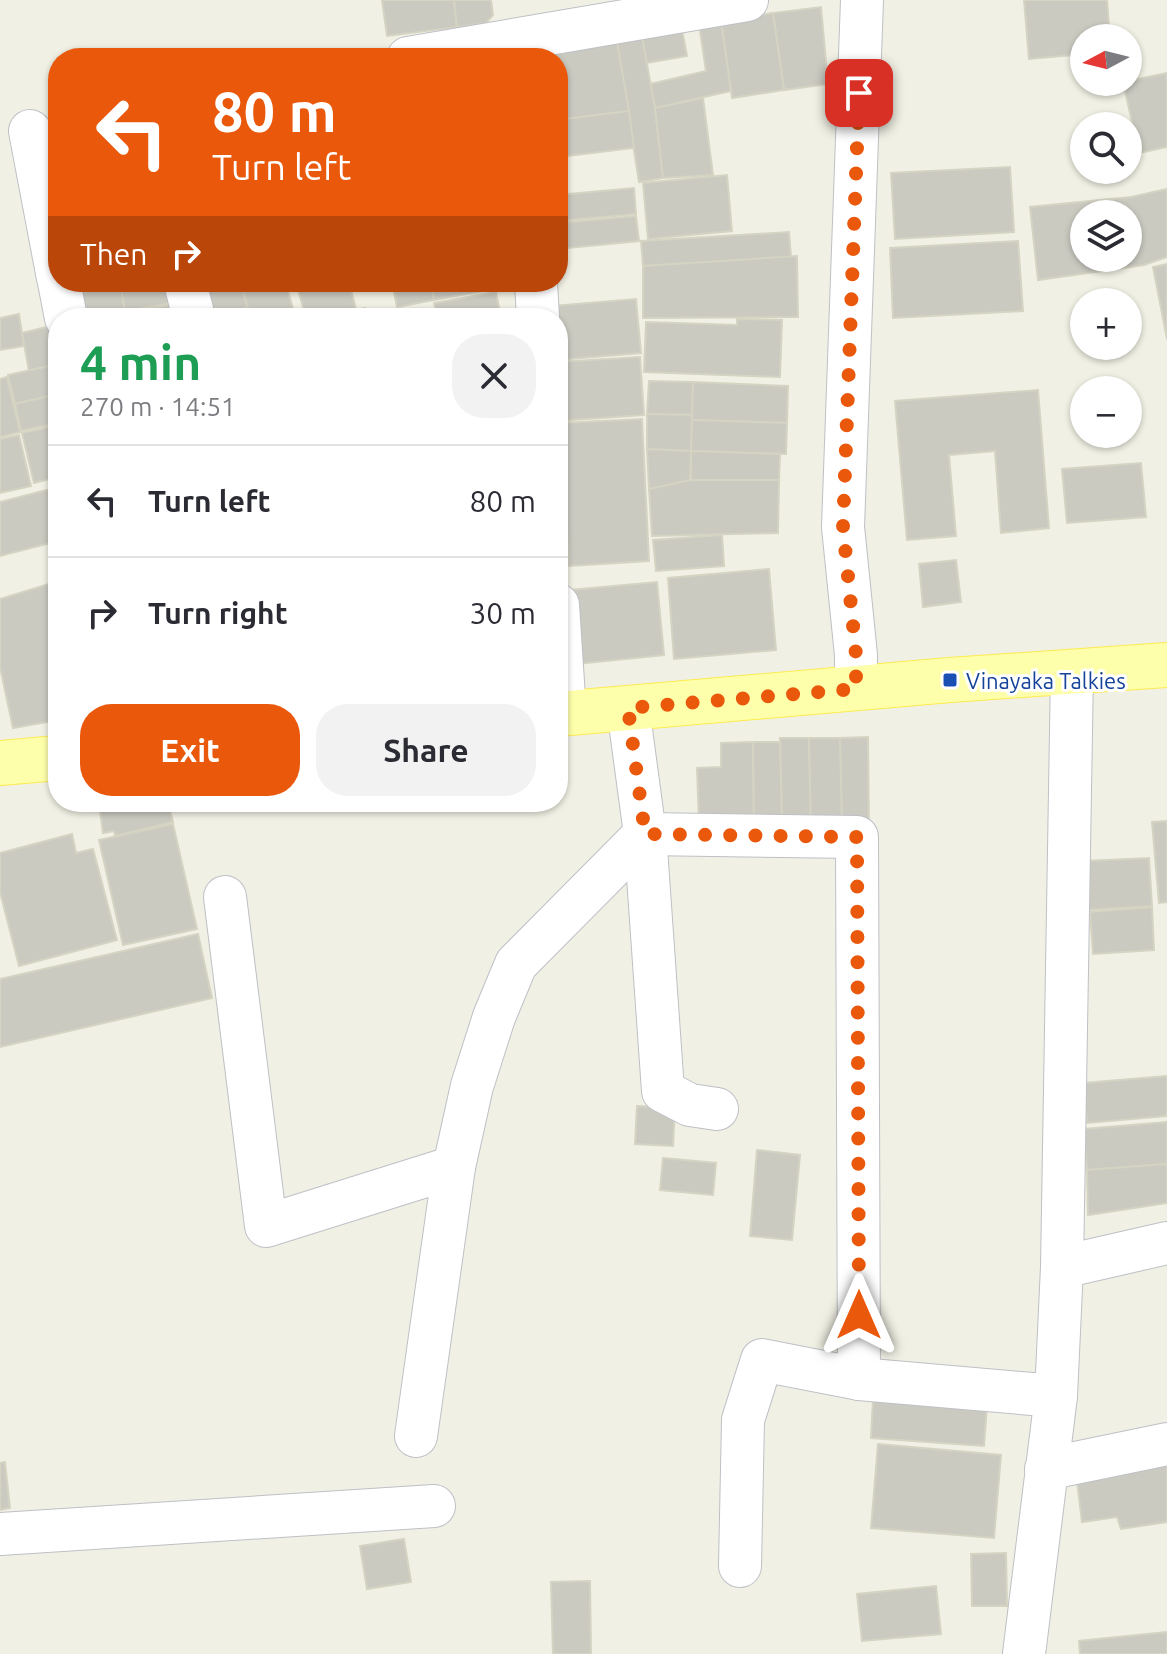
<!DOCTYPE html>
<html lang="en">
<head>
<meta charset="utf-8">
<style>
	:root { --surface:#fff; --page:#f2f2f3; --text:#2b2b33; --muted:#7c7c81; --line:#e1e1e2; --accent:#ea580c }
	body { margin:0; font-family:Ubuntu,sans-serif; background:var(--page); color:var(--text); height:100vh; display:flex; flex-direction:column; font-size:30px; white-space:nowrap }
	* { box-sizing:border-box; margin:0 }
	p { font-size:26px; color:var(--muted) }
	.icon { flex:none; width:44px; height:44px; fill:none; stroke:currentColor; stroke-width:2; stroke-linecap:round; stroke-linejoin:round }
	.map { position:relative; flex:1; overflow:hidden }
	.drawer { position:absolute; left:48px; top:308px; width:520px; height:504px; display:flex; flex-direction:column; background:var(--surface); border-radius:32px; box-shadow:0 2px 6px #0004 }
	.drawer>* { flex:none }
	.top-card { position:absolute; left:48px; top:48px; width:520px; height:244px; border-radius:32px; box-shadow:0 2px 6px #0004; background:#ea580c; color:#fff; overflow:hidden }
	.needle { width:52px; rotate:263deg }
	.buttons { position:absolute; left:1070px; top:24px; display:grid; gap:16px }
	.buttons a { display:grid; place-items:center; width:72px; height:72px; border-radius:50%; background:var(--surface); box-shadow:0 2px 6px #0004; font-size:40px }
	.pin { position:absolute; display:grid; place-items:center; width:68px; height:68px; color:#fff; margin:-34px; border-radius:16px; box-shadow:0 4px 12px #0006 }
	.me { position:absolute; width:88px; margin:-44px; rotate:0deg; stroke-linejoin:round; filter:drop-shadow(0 0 6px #0008) }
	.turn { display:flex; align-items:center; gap:28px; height:168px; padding:0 32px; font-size:36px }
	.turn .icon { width:104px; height:104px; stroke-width:2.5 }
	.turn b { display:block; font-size:56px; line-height:68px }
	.then { display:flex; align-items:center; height:76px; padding:0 32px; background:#0003; gap:16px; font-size:30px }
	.round { display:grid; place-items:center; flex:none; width:84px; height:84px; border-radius:32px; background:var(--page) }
	.headline { display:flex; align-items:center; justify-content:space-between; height:136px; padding:0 32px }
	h1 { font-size:48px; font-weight:700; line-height:60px; color:#1e9e55 }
	.cta { display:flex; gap:16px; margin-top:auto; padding:16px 32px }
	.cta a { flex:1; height:92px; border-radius:32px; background:var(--accent); color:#fff; font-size:32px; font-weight:700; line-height:92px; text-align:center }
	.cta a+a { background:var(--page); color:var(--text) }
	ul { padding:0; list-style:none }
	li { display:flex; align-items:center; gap:24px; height:112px; padding:0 32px; border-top:2px solid var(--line) }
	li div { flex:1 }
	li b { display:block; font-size:30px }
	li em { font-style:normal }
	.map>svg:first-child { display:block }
	.building { fill:#cbcac1; stroke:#d5d3c2; stroke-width:2; fill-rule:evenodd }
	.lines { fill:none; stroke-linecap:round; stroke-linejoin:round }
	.minor-casing { stroke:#bec0c6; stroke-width:44 }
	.major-casing { stroke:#fdeb50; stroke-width:46 }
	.minor { stroke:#fff; stroke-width:42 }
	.major { stroke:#feffaa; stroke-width:44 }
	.route { stroke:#ea580c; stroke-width:14; stroke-dasharray:0 25.2 }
	.transit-dot { fill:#1a4fb4; stroke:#fff; stroke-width:3 }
	.labels { text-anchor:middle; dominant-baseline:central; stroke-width:6; stroke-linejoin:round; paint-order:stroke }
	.transit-label { font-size:22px; fill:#164399; stroke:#fff; text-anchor:start }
</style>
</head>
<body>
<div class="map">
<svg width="1167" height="1654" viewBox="0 0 1167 1654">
	<rect width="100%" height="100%" fill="#f0f0e4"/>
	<g class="building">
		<polygon points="382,0 454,0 457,27 387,36"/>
		<polygon points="454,0 491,0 493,15 486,23 457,27"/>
		<polygon points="1024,0 1107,0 1110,38 1084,38 1084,54 1029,59"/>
		<polygon points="821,7 828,84 784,90 773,13"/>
		<polygon points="773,13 784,90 732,98 721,21"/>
		<polygon points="721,21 731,91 655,108 650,84 706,71 699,24"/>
		<polygon points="682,30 687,56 646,63 642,37"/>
		<polygon points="642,37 655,108 663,178 639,182 617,42"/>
		<polygon points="617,42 629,111 558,120 558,58 532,58"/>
		<polygon points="1167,73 1167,147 1139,153 1123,82"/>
		<polygon points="703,98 713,175 663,178 655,108"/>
		<polygon points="629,111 634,148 558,157 558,120"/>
		<polygon points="1010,167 1014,232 895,239 891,173"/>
		<polygon points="727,175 732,231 648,239 643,183"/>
		<polygon points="634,188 636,214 558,221 558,195"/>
		<path d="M 1167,189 L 1167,257 L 1144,265 L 1038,280 L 1030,207 L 1131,197 ZM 1084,214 L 1128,214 L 1128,258 L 1084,258 Z"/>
		<polygon points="636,216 639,241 558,249 558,223"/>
		<polygon points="789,232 791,257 643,266 641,241"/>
		<polygon points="1018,241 1023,311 893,318 890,248"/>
		<polygon points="797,256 798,317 643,318 643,266"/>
		<polygon points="1167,264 1167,339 1153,267"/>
		<polygon points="70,282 120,282 121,286 71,294"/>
		<polygon points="150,282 170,282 173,303 124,311 121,286"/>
		<polygon points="194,282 240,282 248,307 215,318 202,318"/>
		<polygon points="240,282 285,282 296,318 251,318"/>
		<polygon points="296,282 349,282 356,309 322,318 306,318"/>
		<polygon points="392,282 431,282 434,300 397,307"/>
		<polygon points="431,282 482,282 483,291 434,300"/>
		<polygon points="482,282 510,282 511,286 483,291"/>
		<polygon points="121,286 125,315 76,318 72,294"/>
		<polygon points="496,292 501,318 437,318 434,303"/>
		<polygon points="636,299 641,353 558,360 558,318 551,306"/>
		<polygon points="175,304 178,318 128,318 127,312"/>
		<polygon points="248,307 251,318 215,318"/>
		<polygon points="365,308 367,318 328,318"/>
		<polygon points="19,314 24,346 0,350 0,318"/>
		<polygon points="737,319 782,320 780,377 644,372 646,322 737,325"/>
		<polygon points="58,324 58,364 29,371 22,333"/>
		<polygon points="640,357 644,415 558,421 558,362"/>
		<polygon points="58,364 58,394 15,404 8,375"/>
		<polygon points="7,377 20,432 0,437 0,379"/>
		<polygon points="649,381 693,382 692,415 647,414"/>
		<polygon points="693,382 788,386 787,423 692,420"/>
		<polygon points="1038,390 1049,528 1001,533 995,451 949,455 956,536 907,540 895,401"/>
		<polygon points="58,394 58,423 21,431 15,404"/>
		<polygon points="647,414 692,415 691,451 647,449"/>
		<polygon points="642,419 649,561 569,566 561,423"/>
		<polygon points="692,420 787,423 786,454 691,451"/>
		<polygon points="58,425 58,477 34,483 22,433"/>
		<polygon points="19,435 31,486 0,493 0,439"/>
		<polygon points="647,449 691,451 690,480 649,489"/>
		<polygon points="691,451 780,454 779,480 691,480"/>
		<polygon points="1141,463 1146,517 1067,523 1062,469"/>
		<polygon points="691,480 779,480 778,533 652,536 649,489"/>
		<polygon points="58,487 58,541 0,556 0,502"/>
		<polygon points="722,535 724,566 656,571 653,540"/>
		<polygon points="956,560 961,602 923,607 919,564"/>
		<polygon points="769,569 776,650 674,659 668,578"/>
		<polygon points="58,581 58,720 13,728 0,667 0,599"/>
		<polygon points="657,582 664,655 577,664 570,590"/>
		<polygon points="868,737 869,830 841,831 840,738"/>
		<polygon points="780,738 809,738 811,822 782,823"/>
		<polygon points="809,738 840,738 842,827 811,828"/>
		<polygon points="753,742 754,823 699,824 697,768 721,767 721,743"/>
		<polygon points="753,742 780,742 782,823 754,823"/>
		<polygon points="108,802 168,802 173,822 115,836 114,831 103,833 100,811 110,811"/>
		<polygon points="1167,821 1167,902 1159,903 1152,822"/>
		<polygon points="173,824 197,929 123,945 99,840"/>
		<polygon points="72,834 76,853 93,849 117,940 19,966 0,892 0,853"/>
		<polygon points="1149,858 1152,906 1088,910 1085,861"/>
		<polygon points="1152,907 1154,950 1093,954 1090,912"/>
		<polygon points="198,934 212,998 0,1047 0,979"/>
		<polygon points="1167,1076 1167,1116 1087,1123 1084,1083"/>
		<polygon points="637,1106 675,1108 673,1146 635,1144"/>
		<polygon points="1167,1122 1167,1164 1087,1170 1084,1129"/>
		<polygon points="757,1150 800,1155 792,1240 750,1236"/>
		<polygon points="663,1158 716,1163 713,1195 660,1190"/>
		<polygon points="1167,1164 1167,1203 1088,1215 1087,1170"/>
		<polygon points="873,1399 987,1406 984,1446 871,1438"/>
		<polygon points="878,1444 1001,1455 994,1538 871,1528"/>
		<polygon points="1167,1458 1167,1522 1121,1529 1117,1517 1082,1522 1076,1473"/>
		<polygon points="5,1462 10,1508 0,1510 0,1463"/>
		<polygon points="404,1539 411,1582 367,1589 360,1546"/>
		<polygon points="1006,1553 1007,1606 972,1606 971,1554"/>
		<polygon points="590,1581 591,1654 553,1654 551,1582"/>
		<polygon points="936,1586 941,1634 862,1641 857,1594"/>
		<polygon points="1167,1632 1167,1654 1080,1654 1079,1641"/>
	</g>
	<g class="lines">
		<g class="minor-casing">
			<g id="minor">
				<polyline points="408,58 747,0"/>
				<polyline points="30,131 58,278"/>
				<polyline points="59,282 66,318"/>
				<polyline points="185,282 194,318"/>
				<polyline points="536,282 538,318"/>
				<polyline points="558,605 565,713"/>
				<polyline points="856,689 856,655 843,527 862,0"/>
				<polyline points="628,708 645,834 663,1091 690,1105 717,1109"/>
				<polyline points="225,897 266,1226 454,1167"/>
				<polyline points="1062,1267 1167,1243"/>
				<polyline points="416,1436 454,1167 472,1086 494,1017 516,964 645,834 857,837 859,1379"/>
				<polyline points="1046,1469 1167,1444"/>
				<polyline points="0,1534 434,1506"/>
				<polyline points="740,1566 743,1420 762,1360 859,1379 1056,1396"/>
				<polyline points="1024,1654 1056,1396 1062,1267 1072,672"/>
			</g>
		</g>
		<g class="major-casing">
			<g id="major">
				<polyline points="558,714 950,680 1167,665"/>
				<polyline points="0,763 58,758"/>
			</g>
		</g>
		<use href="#minor" class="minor"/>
		<use href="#major" class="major"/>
	</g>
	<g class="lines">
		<polyline class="route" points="859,1315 857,837 645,834 628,708 856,689 856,655 843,527 859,93"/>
	</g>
	<rect class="transit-dot" x="942" y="672" width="16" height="16" rx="4"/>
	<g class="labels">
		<g class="transit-label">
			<text x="966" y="680">Vinayaka Talkies</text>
		</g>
	</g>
</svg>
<div class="buttons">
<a><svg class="needle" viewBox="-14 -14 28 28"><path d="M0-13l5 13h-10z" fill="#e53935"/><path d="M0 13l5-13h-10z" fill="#7c7c81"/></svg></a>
<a><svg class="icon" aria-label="search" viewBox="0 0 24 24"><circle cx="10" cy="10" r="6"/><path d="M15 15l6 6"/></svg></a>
<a><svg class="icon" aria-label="layers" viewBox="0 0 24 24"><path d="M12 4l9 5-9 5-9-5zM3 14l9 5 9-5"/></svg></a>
<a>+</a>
<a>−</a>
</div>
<div class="pin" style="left:859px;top:93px;background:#d93025"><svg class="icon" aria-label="arrive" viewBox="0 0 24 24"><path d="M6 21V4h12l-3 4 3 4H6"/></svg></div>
<svg class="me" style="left:859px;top:1315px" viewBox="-20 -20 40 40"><path d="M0-17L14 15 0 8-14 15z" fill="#ea580c" stroke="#fff" stroke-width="4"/></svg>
<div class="top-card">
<div class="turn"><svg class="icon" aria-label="left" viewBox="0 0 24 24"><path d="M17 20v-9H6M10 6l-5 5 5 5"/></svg><div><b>80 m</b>Turn left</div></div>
<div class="then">Then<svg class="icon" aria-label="right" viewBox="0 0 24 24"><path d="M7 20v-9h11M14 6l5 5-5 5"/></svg></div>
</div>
<section class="drawer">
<div class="headline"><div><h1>4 min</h1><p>270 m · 14:51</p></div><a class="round"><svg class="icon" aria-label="close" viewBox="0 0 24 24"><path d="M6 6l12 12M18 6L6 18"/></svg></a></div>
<ul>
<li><svg class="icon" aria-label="left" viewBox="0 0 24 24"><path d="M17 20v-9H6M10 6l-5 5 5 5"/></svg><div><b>Turn left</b></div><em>80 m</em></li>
<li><svg class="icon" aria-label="right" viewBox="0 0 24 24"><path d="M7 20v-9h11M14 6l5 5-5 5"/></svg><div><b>Turn right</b></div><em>30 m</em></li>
</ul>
<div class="cta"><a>Exit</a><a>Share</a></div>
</section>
</div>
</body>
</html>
